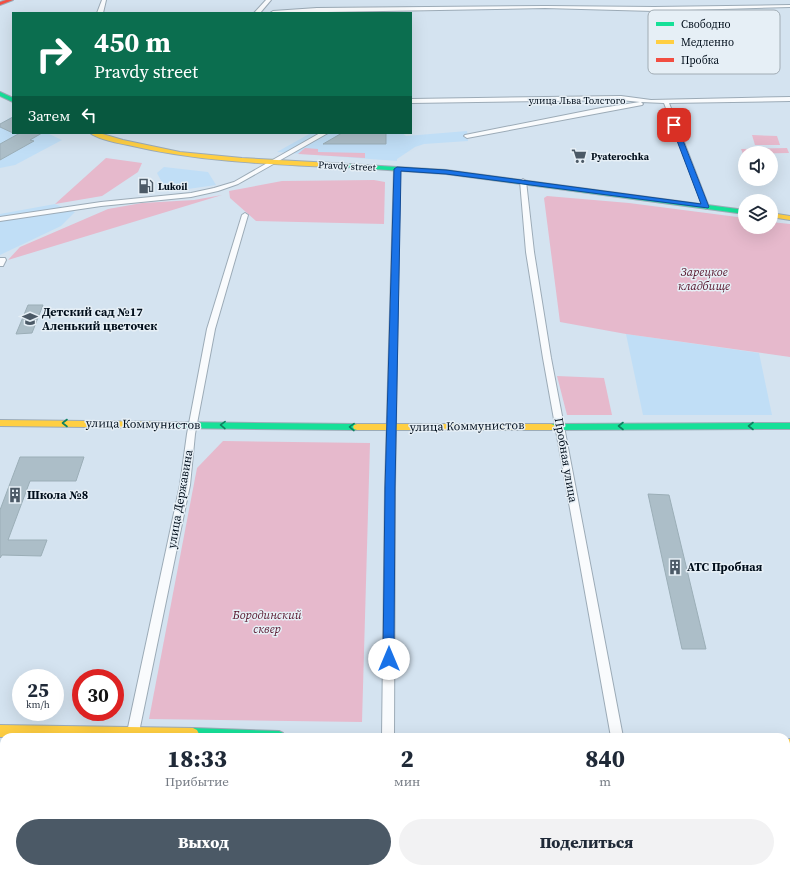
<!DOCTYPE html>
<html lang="ru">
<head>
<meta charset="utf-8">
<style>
	:root { --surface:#fff; --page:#f2f2f3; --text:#1f2937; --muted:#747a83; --accent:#4b5966 }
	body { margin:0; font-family:"Source Serif 4",serif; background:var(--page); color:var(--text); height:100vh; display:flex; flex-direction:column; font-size:15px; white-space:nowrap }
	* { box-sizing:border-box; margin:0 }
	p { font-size:13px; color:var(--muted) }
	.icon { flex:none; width:22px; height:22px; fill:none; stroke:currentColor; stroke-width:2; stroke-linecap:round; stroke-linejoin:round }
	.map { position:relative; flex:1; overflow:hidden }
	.panel { position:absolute; left:0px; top:733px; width:790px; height:140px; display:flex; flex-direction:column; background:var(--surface); border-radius:12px 12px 0 0; box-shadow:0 4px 16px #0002 }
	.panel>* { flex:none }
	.top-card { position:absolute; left:12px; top:12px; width:400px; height:122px; border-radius:0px; box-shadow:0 4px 16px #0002; background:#0b6e4f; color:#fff; overflow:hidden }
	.tools { position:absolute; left:738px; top:146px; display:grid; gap:8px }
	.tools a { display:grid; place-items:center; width:40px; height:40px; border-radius:50%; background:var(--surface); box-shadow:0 4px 16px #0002; font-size:20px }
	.speed { position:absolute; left:12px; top:669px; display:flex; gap:8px; font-size:20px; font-weight:700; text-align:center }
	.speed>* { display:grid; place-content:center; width:52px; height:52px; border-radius:50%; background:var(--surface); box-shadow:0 4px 16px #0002; line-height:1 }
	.speed small { font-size:10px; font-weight:400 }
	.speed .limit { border:6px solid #d22; background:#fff; color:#111 }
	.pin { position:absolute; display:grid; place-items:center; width:34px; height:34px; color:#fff; margin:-17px; border-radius:8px; box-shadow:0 2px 6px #0006 }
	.me { position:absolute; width:44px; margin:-22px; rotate:0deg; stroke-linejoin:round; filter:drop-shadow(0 0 3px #0008) }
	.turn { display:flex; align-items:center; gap:14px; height:84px; padding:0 16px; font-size:18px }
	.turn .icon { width:52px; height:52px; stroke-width:2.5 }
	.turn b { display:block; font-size:28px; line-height:34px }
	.then { display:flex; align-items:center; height:38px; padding:0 16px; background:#0003; gap:8px; font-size:15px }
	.eta { display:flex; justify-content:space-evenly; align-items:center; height:68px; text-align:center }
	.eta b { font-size:24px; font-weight:800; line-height:28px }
	.primary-button { display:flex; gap:8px; margin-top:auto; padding:8px 16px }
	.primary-button a { flex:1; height:46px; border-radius:24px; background:var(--accent); color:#fff; font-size:16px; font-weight:800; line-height:46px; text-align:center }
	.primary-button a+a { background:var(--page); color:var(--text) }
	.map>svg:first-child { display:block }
	.built { fill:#c0def6 }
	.green { fill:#e6b9cc }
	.building { fill:#acbec8; stroke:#9baeb7 }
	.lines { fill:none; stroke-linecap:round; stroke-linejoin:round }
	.street-casing { stroke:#9cabb7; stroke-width:2 }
	.fast-casing { stroke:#9cabb7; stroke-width:2 }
	.slow-casing { stroke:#9cabb7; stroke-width:2 }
	.jam-casing { stroke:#9cabb7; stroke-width:2 }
	.street { fill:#f9fbfd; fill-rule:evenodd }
	.fast { fill:#16e098; fill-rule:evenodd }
	.slow { fill:#ffcf43; fill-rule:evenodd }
	.jam { fill:#f24e42; fill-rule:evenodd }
	.oneway { stroke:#0d8260 }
	.route { fill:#1a73e8; stroke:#114b97 }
	.labels { text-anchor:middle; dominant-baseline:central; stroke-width:3; stroke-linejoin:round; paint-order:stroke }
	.far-street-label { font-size:10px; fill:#010e1b; stroke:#e6eff6 }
	.far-poi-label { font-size:10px; font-weight:bold; fill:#010e1b; stroke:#e6eff6; text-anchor:start }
	.park-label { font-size:12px; font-style:italic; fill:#56142b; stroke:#e6eff6 }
	.poi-label { font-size:12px; font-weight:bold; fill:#010e1b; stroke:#e6eff6; text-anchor:start }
	.street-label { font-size:12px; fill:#010e1b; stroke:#e6eff6 }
	.key { fill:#e6eff6; stroke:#a1acb4; stroke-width:1 }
	.key-label { font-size:11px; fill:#010e1b }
</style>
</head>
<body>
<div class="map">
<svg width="790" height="873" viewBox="0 0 790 873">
	<rect width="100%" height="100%" fill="#d4e3f0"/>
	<g class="built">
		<polygon points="11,117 13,118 13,133 47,133 62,140 15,165 0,168 0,124"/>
		<polygon points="467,131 468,141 424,144 415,147 397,159 397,161 277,152 311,133 402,133 406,136"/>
		<polygon points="164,167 208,172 216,185 167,192 157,173"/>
		<polygon points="55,204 75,212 61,226 0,255 0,214"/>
		<polygon points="626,334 759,353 772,415 643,415"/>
	</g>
	<g class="green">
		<polygon points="752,135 777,136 780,145 755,145"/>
		<polygon points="305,148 318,149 318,152 365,153 365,158 298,154"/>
		<polygon points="787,148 789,153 743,154 741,149"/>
		<polygon points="106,158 142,163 138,172 102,196 55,204"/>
		<polygon points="374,180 385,182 384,224 256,221 230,198 229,191 282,181"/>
		<polygon points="222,195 8,260 20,247 108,209 142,203 194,200"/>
		<polygon points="547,196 629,203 745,218 745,227 771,227 771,222 790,224 790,357 626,334 560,322 544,198"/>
		<polygon points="557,376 604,378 612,415 567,415"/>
		<polygon points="223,441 370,443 362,722 149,719 197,468"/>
	</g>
	<g class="building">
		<polygon points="13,117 13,133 0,127 0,124"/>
		<polygon points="20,133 42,133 30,140 34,141 0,160 0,144"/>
		<polygon points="342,133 386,133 386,144 323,144"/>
		<polygon points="28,305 43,305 32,333 16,334"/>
		<polygon points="20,457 84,457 76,481 30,481 8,540 47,540 41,556 2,555 0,558 0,510"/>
		<polygon points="648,494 669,495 706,649 682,649"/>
	</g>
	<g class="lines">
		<g class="street-casing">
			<g id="street">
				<polygon points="102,0 106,0 103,13 97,13"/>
				<polygon points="266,0 271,0 260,13 254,13"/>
				<polygon points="790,5 790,7 654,11 545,8 270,13 273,11 317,8 545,6 654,7"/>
				<polygon points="621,96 651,100 790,97 790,101 669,103 709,207 706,209 703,207 664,103 641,102 643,104 642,105 467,138 464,136 465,135 601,108 640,102 621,100 411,103 411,99"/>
				<polygon points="320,133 328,133 238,184 218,191 191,197 101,206 0,221 0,217 101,202 191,193 214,188 234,182"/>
				<polygon points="397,167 400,169 395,488 394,737 382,737 385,488 394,169"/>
				<polygon points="523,179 526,181 534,252 551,358 623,737 611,737 543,358 526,252 520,181"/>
				<polygon points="245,213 248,215 215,329 195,434 190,485 138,737 126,737 180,485 187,434 207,329 242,215"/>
				<polygon points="0,258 5,258 6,260 3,266 0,266"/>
				<polygon points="100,869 114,869 113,873 99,873"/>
				<polygon points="629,869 643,869 644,873 630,873"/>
			</g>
		</g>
		<g class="fast-casing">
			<g id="fast">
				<polygon points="0,92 13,98 13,102 0,96"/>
				<polygon points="332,163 446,170 745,210 745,214 446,174 330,166 329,165"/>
				<polygon points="172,422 357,424 360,425 361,427 360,429 357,430 172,428 168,425"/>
				<polygon points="790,423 790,429 551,430 548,429 547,427 548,425 551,424"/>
				<polygon points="193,728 279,731 283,733 285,737 188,737 187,734 189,730"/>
			</g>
		</g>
		<g class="slow-casing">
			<g id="slow">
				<path d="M 90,133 L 99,133 L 123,140 L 180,152 L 242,158 L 332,163 L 335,165 L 332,167 C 263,164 195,161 128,145 C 117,143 98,139 90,133 Z"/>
				<polygon points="771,213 790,216 790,220 771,217"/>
				<polygon points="0,420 172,422 176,425 172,428 0,426"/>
				<polygon points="357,424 551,424 554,425 555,427 554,429 551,430 357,430 354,429 353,427 354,425"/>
				<polygon points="0,725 193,728 197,730 199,734 198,737 0,737"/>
				<rect x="786" y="739" width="4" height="12"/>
			</g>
		</g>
		<g class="jam-casing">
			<polygon id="jam" points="6,0 13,0 0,5 0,2"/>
		</g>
		<use href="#street" class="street"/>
		<use href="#fast" class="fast"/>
		<use href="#slow" class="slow"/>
		<use href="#jam" class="jam"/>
	</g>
	<defs><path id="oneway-chevron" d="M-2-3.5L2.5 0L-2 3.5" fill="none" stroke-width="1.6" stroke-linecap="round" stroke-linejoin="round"/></defs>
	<g class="oneway">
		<use href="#oneway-chevron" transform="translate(65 423) rotate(-180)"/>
		<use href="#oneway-chevron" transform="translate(223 425) rotate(-179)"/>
		<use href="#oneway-chevron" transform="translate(621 426) rotate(-180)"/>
		<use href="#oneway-chevron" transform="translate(751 426) rotate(-180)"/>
		<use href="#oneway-chevron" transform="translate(352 427) rotate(-179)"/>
	</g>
	<polygon class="route" points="672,123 677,125 709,207 708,208 446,174 401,171 395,488 394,659 393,663 389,665 385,663 383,659 385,488 394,169 397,167 446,170 701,204 671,125"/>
	<defs>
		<g id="supermarket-bare" transform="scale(1.2)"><path d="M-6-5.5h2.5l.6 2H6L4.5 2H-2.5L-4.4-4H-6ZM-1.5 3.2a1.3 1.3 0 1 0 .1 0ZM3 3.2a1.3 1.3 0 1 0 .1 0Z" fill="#4b5966" stroke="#e6eff6" stroke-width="2.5" paint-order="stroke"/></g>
		<g id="fuel-bare" transform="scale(1.2)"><path d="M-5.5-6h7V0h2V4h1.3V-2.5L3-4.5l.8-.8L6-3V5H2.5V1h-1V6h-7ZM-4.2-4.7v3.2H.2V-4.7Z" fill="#4b5966" stroke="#e6eff6" stroke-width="2.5" paint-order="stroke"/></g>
		<g id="school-bare" transform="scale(1.2)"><path d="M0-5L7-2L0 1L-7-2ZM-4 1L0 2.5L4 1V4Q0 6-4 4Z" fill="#4b5966" stroke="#e6eff6" stroke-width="2.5" paint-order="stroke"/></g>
		<g id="building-bare" transform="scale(1.2)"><path d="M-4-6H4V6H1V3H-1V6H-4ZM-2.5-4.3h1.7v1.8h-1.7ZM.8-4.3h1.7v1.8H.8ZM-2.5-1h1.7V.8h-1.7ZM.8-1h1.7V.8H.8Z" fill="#4b5966" stroke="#e6eff6" stroke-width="2.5" paint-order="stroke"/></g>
	</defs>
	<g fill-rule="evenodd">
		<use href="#supermarket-bare" x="579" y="156"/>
		<use href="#fuel-bare" x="146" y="186"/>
		<use href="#school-bare" x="30" y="319"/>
		<use href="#building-bare" x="15" y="495"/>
		<use href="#building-bare" x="675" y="567"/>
	</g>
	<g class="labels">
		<g class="far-street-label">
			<text x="577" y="100">улица Льва Толстого</text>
			<text transform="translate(347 166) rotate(3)">Pravdy street</text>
		</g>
		<g class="far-poi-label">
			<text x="591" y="156">Pyaterochka</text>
			<text x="158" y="186">Lukoil</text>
		</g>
		<g class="park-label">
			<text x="704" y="272">Зарецкое<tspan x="704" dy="14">кладбище</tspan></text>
			<text x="267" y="615">Бородинский<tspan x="267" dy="14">сквер</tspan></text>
		</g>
		<g class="poi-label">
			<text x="42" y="312">Детский сад №17<tspan x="42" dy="14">Аленький цветочек</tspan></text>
			<text x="27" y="495">Школа №8</text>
			<text x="687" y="567">АТС Пробная</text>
		</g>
		<g class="street-label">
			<text transform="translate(143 424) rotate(1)">улица Коммунистов</text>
			<text transform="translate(467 426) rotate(-1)">улица Коммунистов</text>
			<text transform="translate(566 460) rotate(80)">Пробная улица</text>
			<text transform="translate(180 499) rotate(-80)">улица Державина</text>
		</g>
	</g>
	<rect x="648" y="10" width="132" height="64" rx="6" class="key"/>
	<rect x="656" y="22" width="18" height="4" fill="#16e098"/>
	<rect x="656" y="40" width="18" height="4" fill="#ffcf43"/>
	<rect x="656" y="58" width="18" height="4" fill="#f24e42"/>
	<g class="key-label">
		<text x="681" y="28">Свободно</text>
		<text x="681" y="46">Медленно</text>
		<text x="681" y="64">Пробка</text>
	</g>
</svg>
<div class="tools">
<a><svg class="icon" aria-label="sound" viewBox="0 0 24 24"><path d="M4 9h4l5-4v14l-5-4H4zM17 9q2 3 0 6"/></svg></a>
<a><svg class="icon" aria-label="layers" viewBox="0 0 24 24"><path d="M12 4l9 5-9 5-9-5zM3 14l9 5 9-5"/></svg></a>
</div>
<div class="speed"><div>25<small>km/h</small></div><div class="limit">30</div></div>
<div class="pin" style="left:674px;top:125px;background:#d93025"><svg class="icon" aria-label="arrive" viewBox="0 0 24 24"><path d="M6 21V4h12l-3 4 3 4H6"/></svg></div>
<svg class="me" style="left:389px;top:659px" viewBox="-20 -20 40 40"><circle r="19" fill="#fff"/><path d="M0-13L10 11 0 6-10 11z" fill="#1a73e8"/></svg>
<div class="top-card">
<div class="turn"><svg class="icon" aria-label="right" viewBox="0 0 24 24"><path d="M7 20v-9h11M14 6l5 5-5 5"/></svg><div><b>450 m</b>Pravdy street</div></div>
<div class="then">Затем<svg class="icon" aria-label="left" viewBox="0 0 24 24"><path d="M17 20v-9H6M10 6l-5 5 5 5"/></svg></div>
</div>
<section class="panel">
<div class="eta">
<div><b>18:33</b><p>Прибытие</p></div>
<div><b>2</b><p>мин</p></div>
<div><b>840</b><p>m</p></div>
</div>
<div class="primary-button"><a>Выход</a><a>Поделиться</a></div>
</section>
</div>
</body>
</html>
